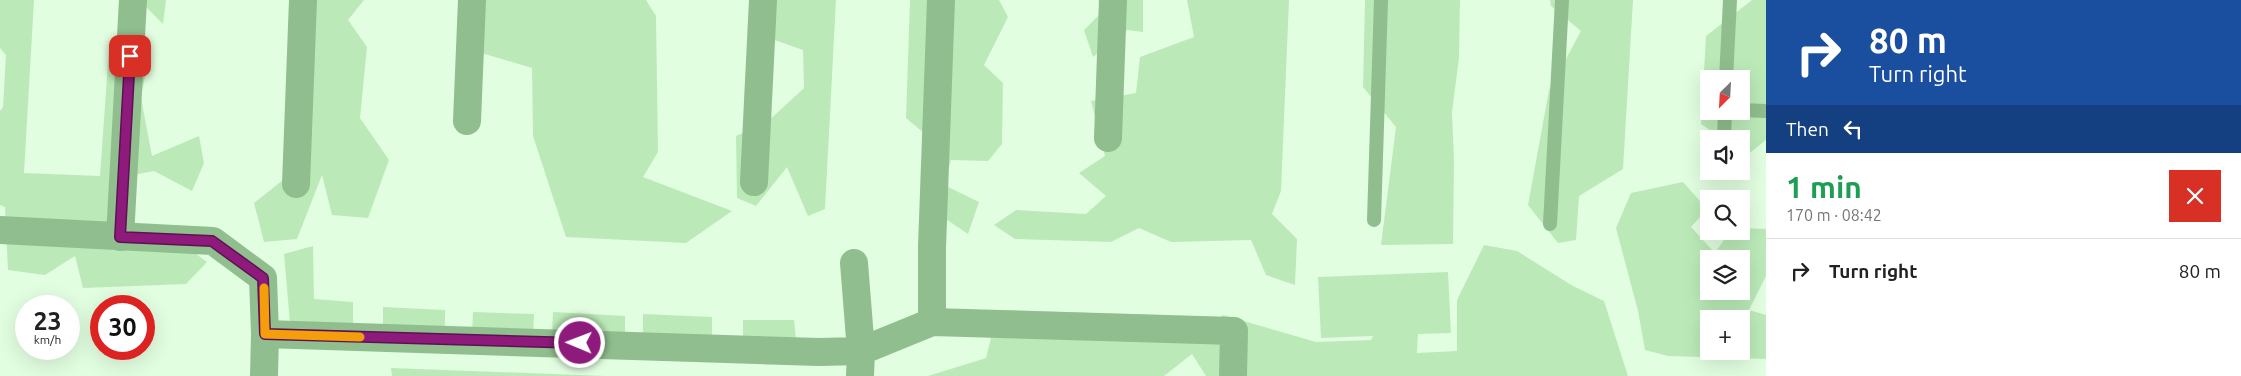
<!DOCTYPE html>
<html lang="en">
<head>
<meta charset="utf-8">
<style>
	:root { --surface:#fff; --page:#f6f6f6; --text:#222; --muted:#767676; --line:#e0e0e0 }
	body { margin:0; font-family:Ubuntu,sans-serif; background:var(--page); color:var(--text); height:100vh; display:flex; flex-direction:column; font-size:19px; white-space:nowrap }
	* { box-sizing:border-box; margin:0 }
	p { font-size:16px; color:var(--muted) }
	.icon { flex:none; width:28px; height:28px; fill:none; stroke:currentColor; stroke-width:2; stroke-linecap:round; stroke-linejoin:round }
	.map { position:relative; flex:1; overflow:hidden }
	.panel { display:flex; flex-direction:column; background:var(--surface); width:475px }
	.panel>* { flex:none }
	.hud { background:#1a4fa0; color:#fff; overflow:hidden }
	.needle { width:32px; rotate:204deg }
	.buttons { position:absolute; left:1700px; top:70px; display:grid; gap:10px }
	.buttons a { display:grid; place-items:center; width:50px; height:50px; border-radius:0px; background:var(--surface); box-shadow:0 5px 20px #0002; font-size:25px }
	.speed { position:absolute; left:15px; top:295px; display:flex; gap:10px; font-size:25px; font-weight:700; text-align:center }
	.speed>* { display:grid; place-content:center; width:65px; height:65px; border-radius:50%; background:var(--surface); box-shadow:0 5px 20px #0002; line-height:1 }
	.speed small { font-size:12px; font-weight:400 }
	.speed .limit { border:8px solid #d22; background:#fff; color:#111 }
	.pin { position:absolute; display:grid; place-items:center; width:42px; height:42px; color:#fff; margin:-21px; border-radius:10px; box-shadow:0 2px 8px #0006 }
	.me { position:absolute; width:55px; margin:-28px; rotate:271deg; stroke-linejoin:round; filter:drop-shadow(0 0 4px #0008) }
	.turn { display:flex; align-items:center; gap:18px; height:105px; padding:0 20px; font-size:22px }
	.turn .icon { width:65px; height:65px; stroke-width:2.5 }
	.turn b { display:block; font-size:35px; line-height:42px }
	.then { display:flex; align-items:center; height:48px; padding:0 20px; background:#0003; gap:10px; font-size:19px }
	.round { display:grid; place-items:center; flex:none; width:52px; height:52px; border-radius:0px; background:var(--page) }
	.headline { display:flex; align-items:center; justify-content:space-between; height:85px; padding:0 20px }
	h1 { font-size:30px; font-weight:600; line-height:38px; color:#1e9e55 }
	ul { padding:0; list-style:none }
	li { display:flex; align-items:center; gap:15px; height:65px; padding:0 20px; border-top:1px solid var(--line) }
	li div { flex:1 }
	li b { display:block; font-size:19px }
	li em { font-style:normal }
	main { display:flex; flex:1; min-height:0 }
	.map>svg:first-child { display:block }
	.green { fill:#bbeab8; fill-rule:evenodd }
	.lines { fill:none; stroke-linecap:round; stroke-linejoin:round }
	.lane { stroke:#90be8e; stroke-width:14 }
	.street { stroke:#90be8e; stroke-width:28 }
	.route-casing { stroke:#5c1251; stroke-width:12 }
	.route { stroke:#8e1b7c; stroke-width:9 }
	.slow { stroke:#f59e0b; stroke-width:9 }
</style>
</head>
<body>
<main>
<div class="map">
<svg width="1766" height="376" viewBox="0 0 1766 376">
	<rect width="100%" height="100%" fill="#e2fee0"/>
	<g class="green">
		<polygon points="0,0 34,0 24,173 100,176 109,49 132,31 150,49 141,98 152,156 199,136 204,163 192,191 154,171 133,175 131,249 184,245 207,262 186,284 83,288 75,256 45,275 8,270 5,207 0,205 0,111 3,107 6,55 0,48"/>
		<polygon points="139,0 166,0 163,24"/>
		<polygon points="308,0 364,0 348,20 367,47 360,118 389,160 368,218 332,215 322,175 297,239 264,242 254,203 307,161"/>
		<polygon points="462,0 646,0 656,16 658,152 643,177 732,211 686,243 566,237 533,136 532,68 458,46"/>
		<polygon points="771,0 836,0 825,209 808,216 787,167 756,206 737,198 736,136 766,123 804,88 803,50 769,38"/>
		<polygon points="910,0 999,0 1008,17 984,65 1003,83 1002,144 988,161 951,160 944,185 979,202 968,234 922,203 925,134 906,118"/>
		<polygon points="1098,0 1143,0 1143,32 1127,30 1093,57 1084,30 1105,9"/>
		<polygon points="1187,0 1289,0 1281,191 1272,214 1297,239 1295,285 1266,275 1251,240 1171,242 1139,228 1111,242 1015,239 994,225 1016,210 1086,214 1106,196 1079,173 1105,156 1091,101 1136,93 1140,57 1194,37"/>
		<polygon points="1365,0 1460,0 1459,58 1452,112 1454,161 1453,244 1381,245 1396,127 1363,87"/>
		<polygon points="1550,0 1633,0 1623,169 1579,196 1576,240 1558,243 1528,205 1549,90 1581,31 1551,6"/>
		<path d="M 1752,0 L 1766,0 L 1766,140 L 1747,155 L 1741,151 L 1741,139 L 1723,139 L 1701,124 L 1706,36 ZM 1709,79 L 1741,79 L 1741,111 L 1709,111 Z"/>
		<path d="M 1683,182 L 1707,209 L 1691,227 L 1715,253 L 1730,231 L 1741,231 L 1741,228 L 1766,229 L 1766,276 L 1749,310 L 1766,315 L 1766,359 L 1668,356 L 1645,350 L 1638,311 L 1616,228 L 1631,193 ZM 1709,259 L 1741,259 L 1741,291 L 1709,291 ZM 1709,319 L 1741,319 L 1741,351 L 1709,351 Z"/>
		<polygon points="1484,245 1517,251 1573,286 1604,301 1628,376 1206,376 1192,354 1164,376 928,376 986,358 998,310 1156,315 1191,343 1223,315 1316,342 1371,340 1373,336 1321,338 1318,277 1448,272 1451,333 1418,334 1417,353 1457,351 1457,300"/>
		<polygon points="313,246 314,299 353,302 353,328 290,323 284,254"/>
		<polygon points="383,307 445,310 445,332 383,330"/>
		<polygon points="473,312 534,314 533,336 472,334"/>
		<polygon points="553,312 625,316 625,339 552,336"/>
		<polygon points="643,314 712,317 712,341 643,339"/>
		<polygon points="743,320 794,320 796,340 743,339"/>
		<polygon points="391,368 605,376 392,376"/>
	</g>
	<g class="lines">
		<g class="lane">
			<polyline points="1726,79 1730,0"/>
			<polyline points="1741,110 1766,111"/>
			<polyline points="1724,139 1725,111"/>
			<polyline points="1722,172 1722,171"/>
			<polyline points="1374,220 1381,0"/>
			<polyline points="1550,224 1562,0"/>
		</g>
		<g class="street">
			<polyline points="467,121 472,0"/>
			<polyline points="1108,138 1113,0"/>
			<polyline points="754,182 763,0"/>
			<polyline points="296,184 303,0"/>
			<polyline points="0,230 213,241 263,278 265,334 264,376"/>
			<polyline points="120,237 133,0"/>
			<polyline points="932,322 932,247 941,0"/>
			<polyline points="265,334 819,352 861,351 854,263"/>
			<polyline points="860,376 861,351 932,322 1234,331 1233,376"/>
		</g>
	</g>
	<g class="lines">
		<g class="route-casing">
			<polyline id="route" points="130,56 120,237 212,241 263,278 265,334 580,343"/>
		</g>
		<use href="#route" class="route"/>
		<polyline class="slow" points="264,288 265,334 360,337"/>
	</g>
</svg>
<div class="buttons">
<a><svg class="needle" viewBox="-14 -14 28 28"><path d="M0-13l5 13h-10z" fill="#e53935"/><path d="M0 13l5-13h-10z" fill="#767676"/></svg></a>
<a><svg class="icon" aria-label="sound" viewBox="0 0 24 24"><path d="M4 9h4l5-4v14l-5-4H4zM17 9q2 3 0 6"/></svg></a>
<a><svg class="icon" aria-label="search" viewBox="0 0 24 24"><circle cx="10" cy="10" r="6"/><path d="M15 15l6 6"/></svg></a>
<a><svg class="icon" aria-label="layers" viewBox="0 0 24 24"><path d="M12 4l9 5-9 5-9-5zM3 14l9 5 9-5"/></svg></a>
<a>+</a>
</div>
<div class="speed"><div>23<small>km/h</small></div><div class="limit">30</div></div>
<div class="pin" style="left:130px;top:56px;background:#d93025"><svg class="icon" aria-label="arrive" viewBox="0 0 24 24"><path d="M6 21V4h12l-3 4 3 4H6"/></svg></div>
<svg class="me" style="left:580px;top:343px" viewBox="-20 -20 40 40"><circle r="17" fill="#8e1b7c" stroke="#fff" stroke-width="3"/><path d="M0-11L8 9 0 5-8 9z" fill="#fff"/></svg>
</div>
<section class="panel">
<div class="hud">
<div class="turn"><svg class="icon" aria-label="right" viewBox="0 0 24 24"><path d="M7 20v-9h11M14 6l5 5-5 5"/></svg><div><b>80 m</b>Turn right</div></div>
<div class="then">Then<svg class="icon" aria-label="left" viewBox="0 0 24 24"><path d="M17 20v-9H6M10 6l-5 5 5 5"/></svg></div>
</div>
<div class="headline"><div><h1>1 min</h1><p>170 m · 08:42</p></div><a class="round" style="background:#d93025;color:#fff"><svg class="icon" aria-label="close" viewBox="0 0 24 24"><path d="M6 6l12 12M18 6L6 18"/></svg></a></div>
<ul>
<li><svg class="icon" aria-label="right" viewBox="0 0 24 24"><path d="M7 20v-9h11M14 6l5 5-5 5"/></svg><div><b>Turn right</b></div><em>80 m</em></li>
</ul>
</section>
</main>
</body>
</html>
